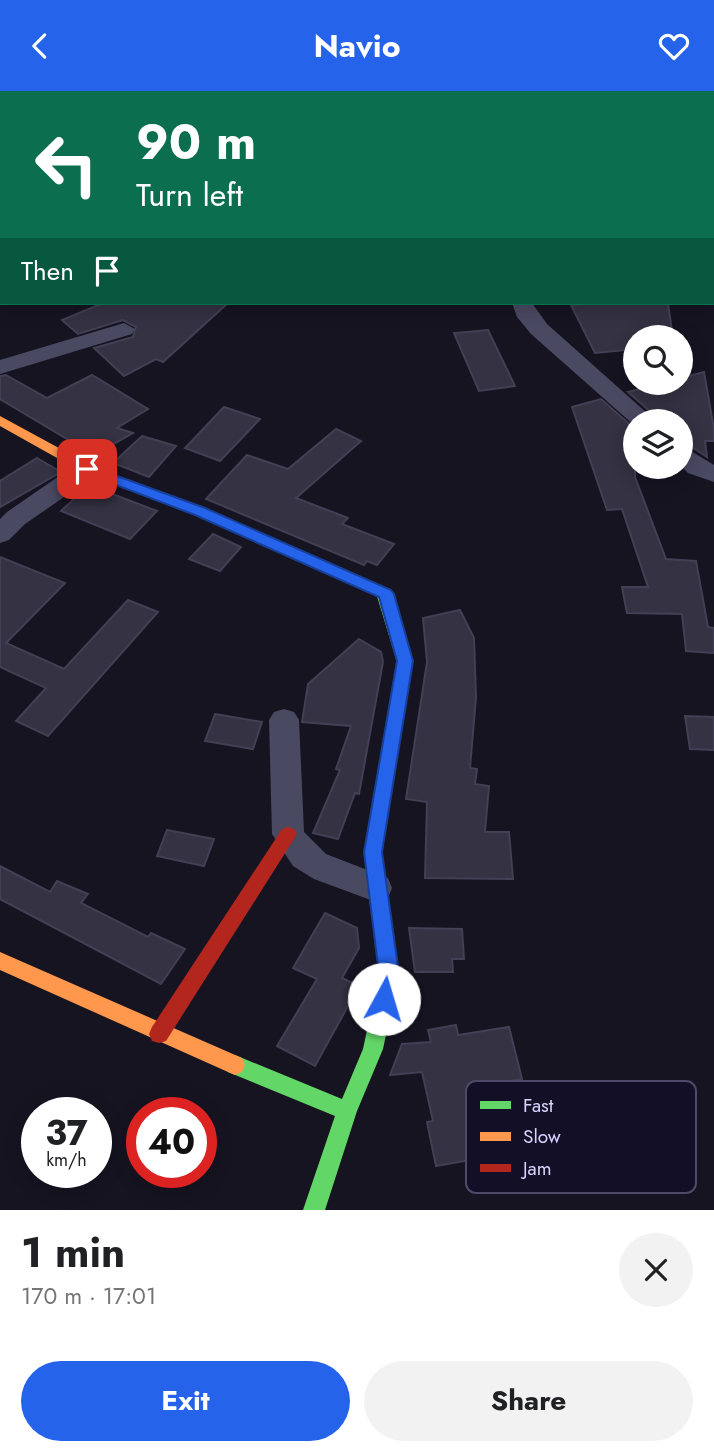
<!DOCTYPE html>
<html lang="en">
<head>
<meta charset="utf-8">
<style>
	:root { --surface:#fff; --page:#f2f2f2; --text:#202124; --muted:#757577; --accent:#2563eb }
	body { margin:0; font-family:Jost,sans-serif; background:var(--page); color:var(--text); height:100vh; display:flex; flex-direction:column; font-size:26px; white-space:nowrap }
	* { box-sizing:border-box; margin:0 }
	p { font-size:23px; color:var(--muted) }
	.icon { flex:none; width:38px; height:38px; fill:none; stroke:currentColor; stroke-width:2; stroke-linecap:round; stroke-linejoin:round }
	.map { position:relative; height:1119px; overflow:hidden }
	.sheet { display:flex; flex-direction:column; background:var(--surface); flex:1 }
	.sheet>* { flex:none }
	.guide { position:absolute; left:0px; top:0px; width:714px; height:214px; box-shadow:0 4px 18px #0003; background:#0b6e4f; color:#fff; overflow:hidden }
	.fabs { position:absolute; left:623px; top:234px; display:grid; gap:14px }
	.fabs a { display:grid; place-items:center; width:70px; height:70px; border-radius:50%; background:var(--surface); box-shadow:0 4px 18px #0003; font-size:35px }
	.speed { position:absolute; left:21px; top:1006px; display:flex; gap:14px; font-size:35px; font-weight:700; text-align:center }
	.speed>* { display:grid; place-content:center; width:91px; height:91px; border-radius:50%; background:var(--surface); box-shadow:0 4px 18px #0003; line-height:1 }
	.speed small { font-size:18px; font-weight:400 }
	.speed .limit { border:10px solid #d22; background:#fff; color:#111 }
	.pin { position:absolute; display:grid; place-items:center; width:60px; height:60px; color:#fff; margin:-30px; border-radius:14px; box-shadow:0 4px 10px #0006 }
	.me { position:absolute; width:77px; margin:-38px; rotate:6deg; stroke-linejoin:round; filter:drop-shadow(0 0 5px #0008) }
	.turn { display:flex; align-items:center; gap:24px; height:147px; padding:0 21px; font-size:32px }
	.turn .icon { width:91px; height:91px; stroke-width:2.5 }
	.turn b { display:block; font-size:49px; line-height:60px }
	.then { display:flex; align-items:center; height:66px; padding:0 21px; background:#0003; gap:14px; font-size:26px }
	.round { display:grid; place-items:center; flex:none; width:74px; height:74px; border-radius:37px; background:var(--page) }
	.overview { display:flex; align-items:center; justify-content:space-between; height:119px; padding:0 21px }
	h1 { font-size:42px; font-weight:700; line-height:52px }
	.action { display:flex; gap:14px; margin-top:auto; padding:14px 21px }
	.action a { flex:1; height:80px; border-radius:42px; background:var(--accent); color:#fff; font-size:28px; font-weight:700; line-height:80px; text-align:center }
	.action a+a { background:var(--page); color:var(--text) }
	header { display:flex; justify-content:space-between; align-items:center; height:91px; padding:0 21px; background:var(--accent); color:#fff; font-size:32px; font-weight:700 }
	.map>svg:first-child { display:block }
	.building { fill:#343243; stroke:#433f54; stroke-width:2 }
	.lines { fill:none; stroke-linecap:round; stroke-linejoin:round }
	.street { fill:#4a4962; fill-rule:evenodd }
	.fast { fill:#63d668; fill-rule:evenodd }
	.slow { fill:#ff974d; fill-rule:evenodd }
	.jam { fill:#b3261e; fill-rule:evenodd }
	.route { fill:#2563eb; stroke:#184099; stroke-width:2 }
	.key { fill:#130f26; stroke:#4e4a67; stroke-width:2 }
	.key-label { font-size:19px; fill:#d9d4ff }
</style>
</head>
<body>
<header><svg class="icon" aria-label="back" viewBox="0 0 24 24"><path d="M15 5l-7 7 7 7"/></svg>Navio<svg class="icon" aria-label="heart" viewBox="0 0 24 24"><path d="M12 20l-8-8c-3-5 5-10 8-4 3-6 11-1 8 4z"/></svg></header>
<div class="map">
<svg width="714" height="1119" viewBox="0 0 714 1119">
	<rect width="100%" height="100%" fill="#161421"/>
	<g class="building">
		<polygon points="103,212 228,212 163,271 156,268 124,285 94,257 133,246 136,236 123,229 78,243 62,229"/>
		<polygon points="592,212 668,212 673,247 635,247 635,258 595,262 571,214"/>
		<polygon points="488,239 515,295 479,300 454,242"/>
		<polygon points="704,281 714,338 714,350 705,350 707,366 681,349 681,331 662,331 628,301 662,292 681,292 681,287"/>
		<polygon points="6,284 47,307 92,284 148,318 117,337 133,342 94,364 0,308 0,285"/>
		<polygon points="601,308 635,338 635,386 666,468 696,470 708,536 714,537 714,562 686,560 682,523 627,522 622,496 648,496 622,418 607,419 572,316"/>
		<polygon points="224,316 260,328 220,370 185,357"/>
		<polygon points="336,338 361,350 296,407 348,427 342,433 394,453 377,474 367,470 364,474 206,408 247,364 288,378"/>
		<polygon points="142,345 176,355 149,386 113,372"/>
		<polygon points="37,367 61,381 0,416 0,390"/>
		<polygon points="89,394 157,420 130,448 61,420"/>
		<polygon points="213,443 241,456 220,480 189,468"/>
		<polygon points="0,466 65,492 6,552 64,578 128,509 158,521 48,645 16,630 46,597 0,576"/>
		<polygon points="460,519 474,547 476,606 470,677 477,678 475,693 489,695 485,741 509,741 513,788 425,787 427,711 406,708 427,571 423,527"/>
		<polygon points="359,548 381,561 383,571 359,703 355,702 338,748 313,742 340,679 336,678 351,635 302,631 308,593"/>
		<polygon points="215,623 262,631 253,658 205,650"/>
		<polygon points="685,625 714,626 714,659 690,658"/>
		<polygon points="167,739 214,748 204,775 157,765"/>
		<polygon points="0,775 50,801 57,790 88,803 81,812 148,846 151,842 185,858 161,893 0,808"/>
		<polygon points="325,822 357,837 359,857 342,887 359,895 315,975 277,955 317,888 293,877"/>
		<polygon points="409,837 462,838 464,868 452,868 453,881 415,881"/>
		<polygon points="456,934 458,944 509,936 522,988 471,996 487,1066 436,1075 427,1031 433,1030 422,981 390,984 402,953 431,951 428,939"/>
	</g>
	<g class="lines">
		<g class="street">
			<polygon points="245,0 263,0 264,2 246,2"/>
			<rect x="712" y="11" width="2" height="10"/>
			<rect x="712" y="68" width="2" height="10"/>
			<polygon points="512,212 532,212 547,233 657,331 635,331 635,335 531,243 517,226"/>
			<polygon points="124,232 135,238 132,243 0,283 0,269"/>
			<polygon points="681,354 714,374 714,391 688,382 681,375"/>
			<polygon points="87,370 96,372 99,378 96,384 25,433 9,449 0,452 0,428 7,421 78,372"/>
			<polygon points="284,618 294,621 299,629 304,741 326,763 388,787 392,797 388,807 376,811 314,788 293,775 272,743 269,629 274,621"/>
		</g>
		<polygon class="fast" points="384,497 392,502 413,571 382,761 399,883 383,958 357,1020 325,1119 303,1119 335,1025 228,981 225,974 228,967 235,964 342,1008 363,958 379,883 364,761 397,571 376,502"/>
		<g class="slow">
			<polygon points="0,325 92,375 205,418 389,498 392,502 389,506 379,506 195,424 82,381 0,335"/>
			<polygon points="0,861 242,967 245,974 242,981 235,984 228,981 0,879"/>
		</g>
		<polygon class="jam" points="288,736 294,738 297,743 294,748 166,950 159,952 152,950 149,943 152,936 282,738"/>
	</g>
	<polygon class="route" points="87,374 205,417 391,499 394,503 413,570 382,761 399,883 391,914 384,917 377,914 374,908 379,883 364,761 397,570 379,506 195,424 82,381 82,375"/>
	<rect x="466" y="990" width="230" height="112" rx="10" class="key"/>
	<rect x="480" y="1010" width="31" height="8" fill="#63d668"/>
	<rect x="480" y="1041" width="31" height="9" fill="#ff974d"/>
	<rect x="480" y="1073" width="31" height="8" fill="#b3261e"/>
	<g class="key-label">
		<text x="523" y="1021">Fast</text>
		<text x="523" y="1052">Slow</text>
		<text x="523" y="1084">Jam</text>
	</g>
</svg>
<div class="fabs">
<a><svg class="icon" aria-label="search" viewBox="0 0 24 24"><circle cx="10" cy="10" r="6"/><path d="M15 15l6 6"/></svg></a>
<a><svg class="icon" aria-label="layers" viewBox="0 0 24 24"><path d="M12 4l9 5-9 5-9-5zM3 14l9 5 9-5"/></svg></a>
</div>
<div class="speed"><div>37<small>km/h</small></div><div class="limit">40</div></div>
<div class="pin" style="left:87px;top:378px;background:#d93025"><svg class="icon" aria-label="arrive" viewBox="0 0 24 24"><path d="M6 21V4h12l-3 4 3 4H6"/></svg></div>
<svg class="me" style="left:384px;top:908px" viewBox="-20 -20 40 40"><circle r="19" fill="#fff"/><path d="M0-13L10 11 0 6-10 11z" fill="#2563eb"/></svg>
<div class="guide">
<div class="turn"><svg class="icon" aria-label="left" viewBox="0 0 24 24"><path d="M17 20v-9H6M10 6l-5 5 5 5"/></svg><div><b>90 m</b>Turn left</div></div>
<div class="then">Then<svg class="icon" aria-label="arrive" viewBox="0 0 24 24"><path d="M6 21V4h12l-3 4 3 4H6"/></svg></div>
</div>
</div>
<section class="sheet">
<div class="overview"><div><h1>1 min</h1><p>170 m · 17:01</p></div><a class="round"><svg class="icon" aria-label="close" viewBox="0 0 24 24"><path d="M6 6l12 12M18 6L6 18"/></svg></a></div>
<div class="action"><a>Exit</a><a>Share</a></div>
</section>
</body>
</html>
